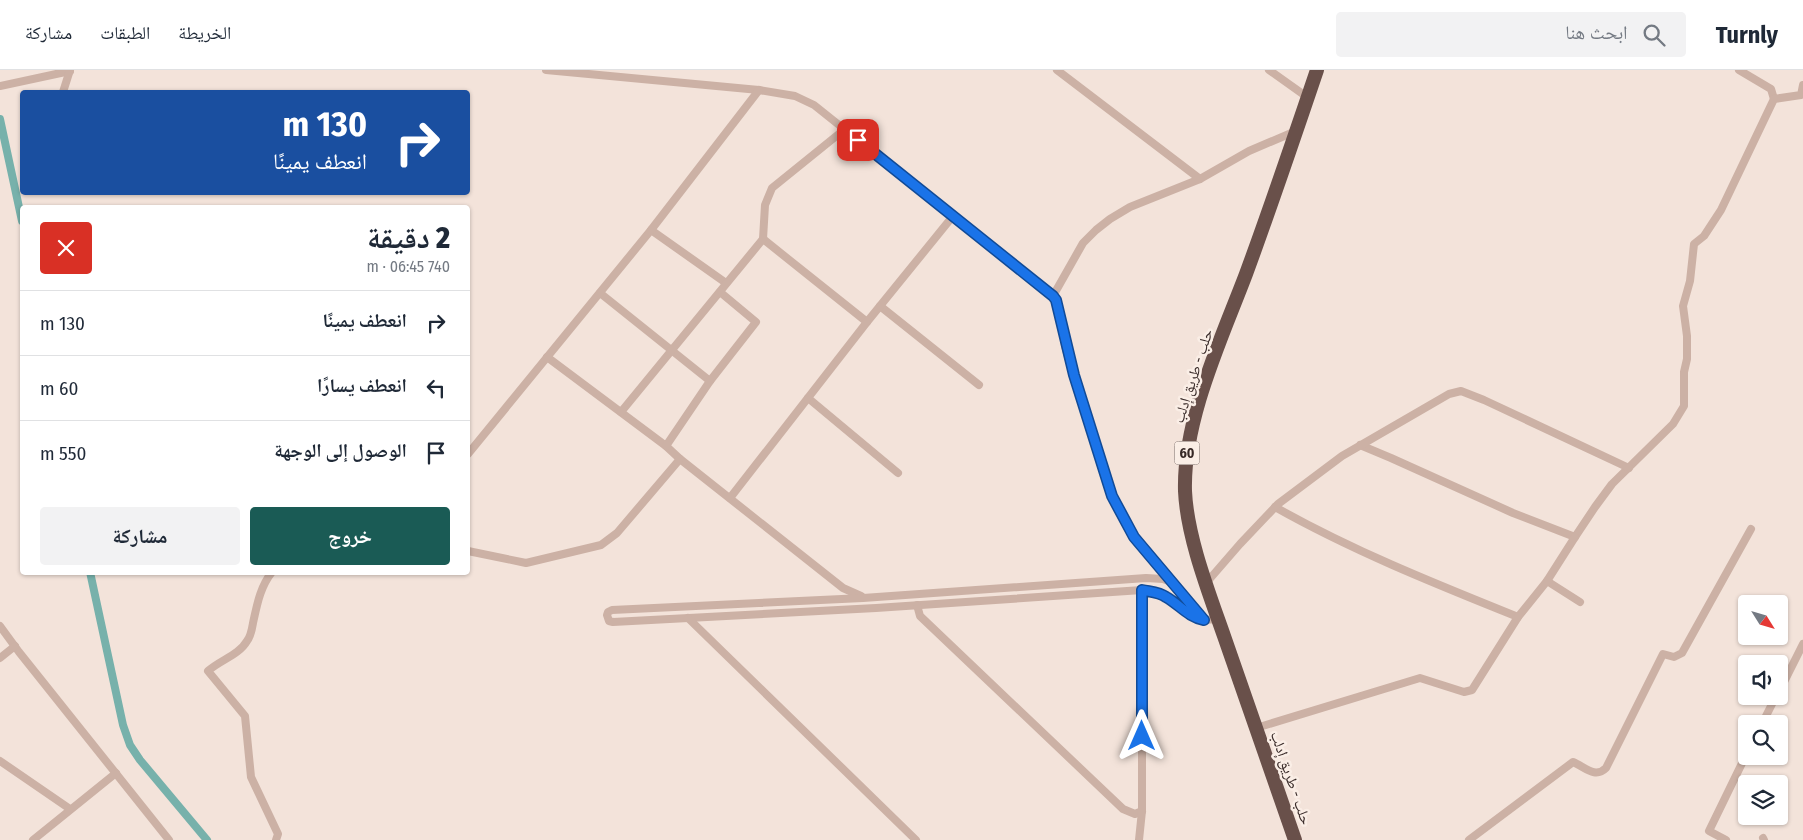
<!DOCTYPE html>
<html lang="ar">
<head>
<meta charset="utf-8">
<style>
	:root { --surface:#fff; --page:#f2f2f3; --text:#1f2937; --muted:#747a83; --line:#e0e1e3; --accent:#1a5b55 }
	body { margin:0; font-family:"Fira Sans Condensed","Noto Naskh Arabic",sans-serif; background:var(--page); color:var(--text); direction:rtl; height:100vh; display:flex; flex-direction:column; font-size:19px; white-space:nowrap }
	* { box-sizing:border-box; margin:0 }
	p { font-size:16px; color:var(--muted) }
	.icon { flex:none; width:28px; height:28px; fill:none; stroke:currentColor; stroke-width:2; stroke-linecap:round; stroke-linejoin:round }
	.map { position:relative; flex:1; overflow:hidden; direction:ltr }
	.sheet { position:absolute; left:20px; top:135px; width:450px; height:370px; display:flex; flex-direction:column; background:var(--surface); border-radius:5px; box-shadow:0 1px 4px #0004; direction:rtl }
	.sheet>* { flex:none }
	.hud { position:absolute; left:20px; top:20px; width:450px; height:105px; border-radius:5px; box-shadow:0 1px 4px #0004; direction:rtl; background:#1a4fa0; color:#fff; overflow:hidden }
	.needle { width:32px; rotate:127deg }
	.tools { position:absolute; left:1738px; top:525px; display:grid; gap:10px }
	.tools a { display:grid; place-items:center; width:50px; height:50px; border-radius:5px; background:var(--surface); box-shadow:0 1px 4px #0004; font-size:25px }
	.pin { position:absolute; display:grid; place-items:center; width:42px; height:42px; color:#fff; margin:-21px; border-radius:10px; box-shadow:0 2px 8px #0006 }
	.me { position:absolute; width:55px; margin:-28px; rotate:0deg; stroke-linejoin:round; filter:drop-shadow(0 0 4px #0008) }
	.turn { display:flex; align-items:center; gap:18px; height:105px; padding:0 20px; font-size:22px }
	.turn .icon { width:65px; height:65px; stroke-width:2.5 }
	.turn b { display:block; font-size:35px; line-height:42px }
	.round { display:grid; place-items:center; flex:none; width:52px; height:52px; border-radius:5px; background:var(--page) }
	.summary { display:flex; align-items:center; justify-content:space-between; height:85px; padding:0 20px }
	h1 { font-size:30px; font-weight:800; line-height:38px }
	.button { display:flex; gap:10px; margin-top:auto; padding:10px 20px }
	.button a { flex:1; height:58px; border-radius:5px; background:var(--accent); color:#fff; font-size:20px; font-weight:800; line-height:58px; text-align:center }
	.button a+a { background:var(--page); color:var(--text) }
	ul { padding:0; list-style:none }
	li { display:flex; align-items:center; gap:15px; height:65px; padding:0 20px; border-top:1px solid var(--line) }
	li div { flex:1 }
	li b { display:block; font-size:19px }
	li em { font-style:normal }
	header { display:flex; align-items:center; gap:30px; box-sizing:border-box; height:70px; padding:0 25px; background:var(--surface); border-bottom:1px solid var(--line) }
	header strong { font-size:24px }
	nav { display:flex; gap:28px; margin-inline-start:auto; font-size:18px }
	.search { width:350px; height:45px; background:var(--page); display:flex; align-items:center; gap:12px; box-sizing:border-box; padding:0 18px; border-radius:5px; color:var(--muted); font-size:19px }
	.map>svg:first-child { display:block }
	.lines { fill:none; stroke-linecap:round; stroke-linejoin:round }
	.canal { stroke:#77b1ab; stroke-width:8 }
	.minor { stroke:#ccb1a5; stroke-width:8 }
	.trunk { stroke:#69504a; stroke-width:14 }
	.route-casing { stroke:#114b97; stroke-width:12 }
	.route { stroke:#1a73e8; stroke-width:9 }
	.labels { text-anchor:middle; dominant-baseline:central; stroke-width:5; stroke-linejoin:round; paint-order:stroke }
	.shield { fill:#faeee6; stroke:#726460; stroke-width:1 }
	.shield-label { font-size:14px; font-weight:bold; fill:#372927 }
	.street-label { font-size:15px; fill:#372927; stroke:#faeee6 }
</style>
</head>
<body>
<header>
<strong>Turnly</strong>
<div class="search"><svg class="icon" aria-label="search" viewBox="0 0 24 24"><circle cx="10" cy="10" r="6"/><path d="M15 15l6 6"/></svg>ابحث هنا</div>
<nav><a>الخريطة</a><a>الطبقات</a><a>مشاركة</a></nav>
</header>
<div class="map">
<svg width="1803" height="770" viewBox="0 0 1803 770">
	<rect width="100%" height="100%" fill="#f3e3da"/>
	<g class="lines">
		<g class="canal">
			<polyline points="0,49 22,151"/>
			<polyline points="90,502 123,655 130,675 140,690 207,770"/>
		</g>
		<g class="minor">
			<polyline points="546,0 759,20 795,26 814,35 1053,226"/>
			<polyline points="1057,0 1200,109"/>
			<polyline points="1269,0 1307,27"/>
			<polyline points="1739,0 1771,19 1774,29"/>
			<polyline points="0,16 70,1"/>
			<polyline points="63,22 70,0"/>
			<polyline points="651,160 726,213"/>
			<polyline points="763,169 867,252"/>
			<polyline points="600,223 710,311"/>
			<polyline points="880,236 979,315"/>
			<polyline points="547,287 666,376 680,389 843,518 861,526"/>
			<polyline points="808,328 898,403"/>
			<polyline points="621,342 763,169 765,135 772,118 845,59"/>
			<polyline points="1360,375 1391,388 1513,443 1575,467 1595,437 1612,414 1673,354 1684,336 1684,302 1687,289 1687,266 1683,236 1690,211 1694,174 1704,166 1721,140 1774,29 1801,25 1803,15"/>
			<polyline points="666,376 710,311 756,252 720,222"/>
			<polyline points="468,384 651,160 759,20"/>
			<polyline points="730,428 867,252 953,146"/>
			<path d="M 1275,437 C 1353,481 1436,514 1518,547"/>
			<polyline points="468,481 526,493 601,475 617,463 680,389"/>
			<path d="M 272,502 C 260,517 257,535 253,553 C 252,559 251,566 247,571 C 239,585 220,590 208,601 L 245,646 L 251,707 L 278,764 L 276,770"/>
			<polyline points="1547,511 1580,532"/>
			<path d="M 1171,512 L 1163,509 L 1146,508 L 863,528 L 612,540 L 608,542 L 607,545 L 609,551 L 613,552 L 876,538 L 1142,520 C 1151,521 1159,522 1166,527 C 1180,535 1188,547 1204,550"/>
			<polyline points="1207,512 1240,474 1278,434 1342,386 1449,324 1461,321 1484,330 1629,398"/>
			<polyline points="917,535 920,546 1123,739 1135,744 1142,741"/>
			<polyline points="688,548 916,770"/>
			<polyline points="1218,549 1204,550 1134,467 1123,449 1112,426 1073,305 1065,276 1059,237 1053,226 1083,173 1096,160 1110,149 1130,137 1200,109 1249,81 1296,61"/>
			<polyline points="0,556 19,582 169,770"/>
			<polyline points="0,588 15,576"/>
			<polyline points="1779,622 1803,574"/>
			<polyline points="1762,654 1776,626"/>
			<polyline points="1256,658 1420,608 1464,622 1472,620 1518,547 1547,511 1575,467"/>
			<polyline points="0,691 70,739"/>
			<polyline points="1763,768 1764,770"/>
			<polyline points="33,770 116,703"/>
			<polyline points="1139,770 1142,741 1142,520"/>
			<path d="M 1469,770 L 1573,692 C 1585,697 1595,709 1606,698 L 1663,584 L 1674,587 L 1682,583 L 1751,459"/>
			<polyline points="1726,770 1709,761 1746,685"/>
		</g>
		<path class="trunk" d="M 1295,770 C 1271,702 1248,634 1224,566 C 1209,523 1187,467 1185,421 C 1183,350 1221,270 1246,204 C 1271,136 1294,68 1317,0"/>
	</g>
	<g class="lines">
		<g class="route-casing">
			<path id="route" d="M 858,70 L 1053,226 L 1056,230 L 1074,305 L 1112,426 L 1134,467 L 1204,550 C 1188,547 1180,535 1166,527 C 1159,522 1151,522 1142,520 L 1142,666"/>
		</g>
		<use href="#route" class="route"/>
	</g>
	<g class="labels">
		<rect class="shield" x="1174.5" y="371.5" width="25" height="23" rx="4"/>
		<g class="shield-label">
			<text x="1187" y="383">60</text>
		</g>
		<g class="street-label">
			<text transform="translate(1193 306) rotate(-72)">حلب - طريق إدلب</text>
			<text transform="translate(1291 708) rotate(71)">حلب - طريق إدلب</text>
		</g>
	</g>
</svg>
<div class="tools">
<a><svg class="needle" viewBox="-14 -14 28 28"><path d="M0-13l5 13h-10z" fill="#e53935"/><path d="M0 13l5-13h-10z" fill="#747a83"/></svg></a>
<a><svg class="icon" aria-label="sound" viewBox="0 0 24 24"><path d="M4 9h4l5-4v14l-5-4H4zM17 9q2 3 0 6"/></svg></a>
<a><svg class="icon" aria-label="search" viewBox="0 0 24 24"><circle cx="10" cy="10" r="6"/><path d="M15 15l6 6"/></svg></a>
<a><svg class="icon" aria-label="layers" viewBox="0 0 24 24"><path d="M12 4l9 5-9 5-9-5zM3 14l9 5 9-5"/></svg></a>
</div>
<div class="pin" style="left:858px;top:70px;background:#d93025"><svg class="icon" aria-label="arrive" viewBox="0 0 24 24"><path d="M6 21V4h12l-3 4 3 4H6"/></svg></div>
<svg class="me" style="left:1142px;top:666px" viewBox="-20 -20 40 40"><path d="M0-17L14 15 0 8-14 15z" fill="#1a73e8" stroke="#fff" stroke-width="4"/></svg>
<div class="hud">
<div class="turn"><svg class="icon" aria-label="right" viewBox="0 0 24 24"><path d="M7 20v-9h11M14 6l5 5-5 5"/></svg><div><b>130 m</b>انعطف يمينًا</div></div>
</div>
<section class="sheet">
<div class="summary"><div><h1>2 دقيقة</h1><p>740 m · 06:45</p></div><a class="round" style="background:#d93025;color:#fff"><svg class="icon" aria-label="close" viewBox="0 0 24 24"><path d="M6 6l12 12M18 6L6 18"/></svg></a></div>
<ul>
<li><svg class="icon" aria-label="right" viewBox="0 0 24 24"><path d="M7 20v-9h11M14 6l5 5-5 5"/></svg><div><b>انعطف يمينًا</b></div><em>130 m</em></li>
<li><svg class="icon" aria-label="left" viewBox="0 0 24 24"><path d="M17 20v-9H6M10 6l-5 5 5 5"/></svg><div><b>انعطف يسارًا</b></div><em>60 m</em></li>
<li><svg class="icon" aria-label="arrive" viewBox="0 0 24 24"><path d="M6 21V4h12l-3 4 3 4H6"/></svg><div><b>الوصول إلى الوجهة</b></div><em>550 m</em></li>
</ul>
<div class="button"><a>خروج</a><a>مشاركة</a></div>
</section>
</div>
</body>
</html>
